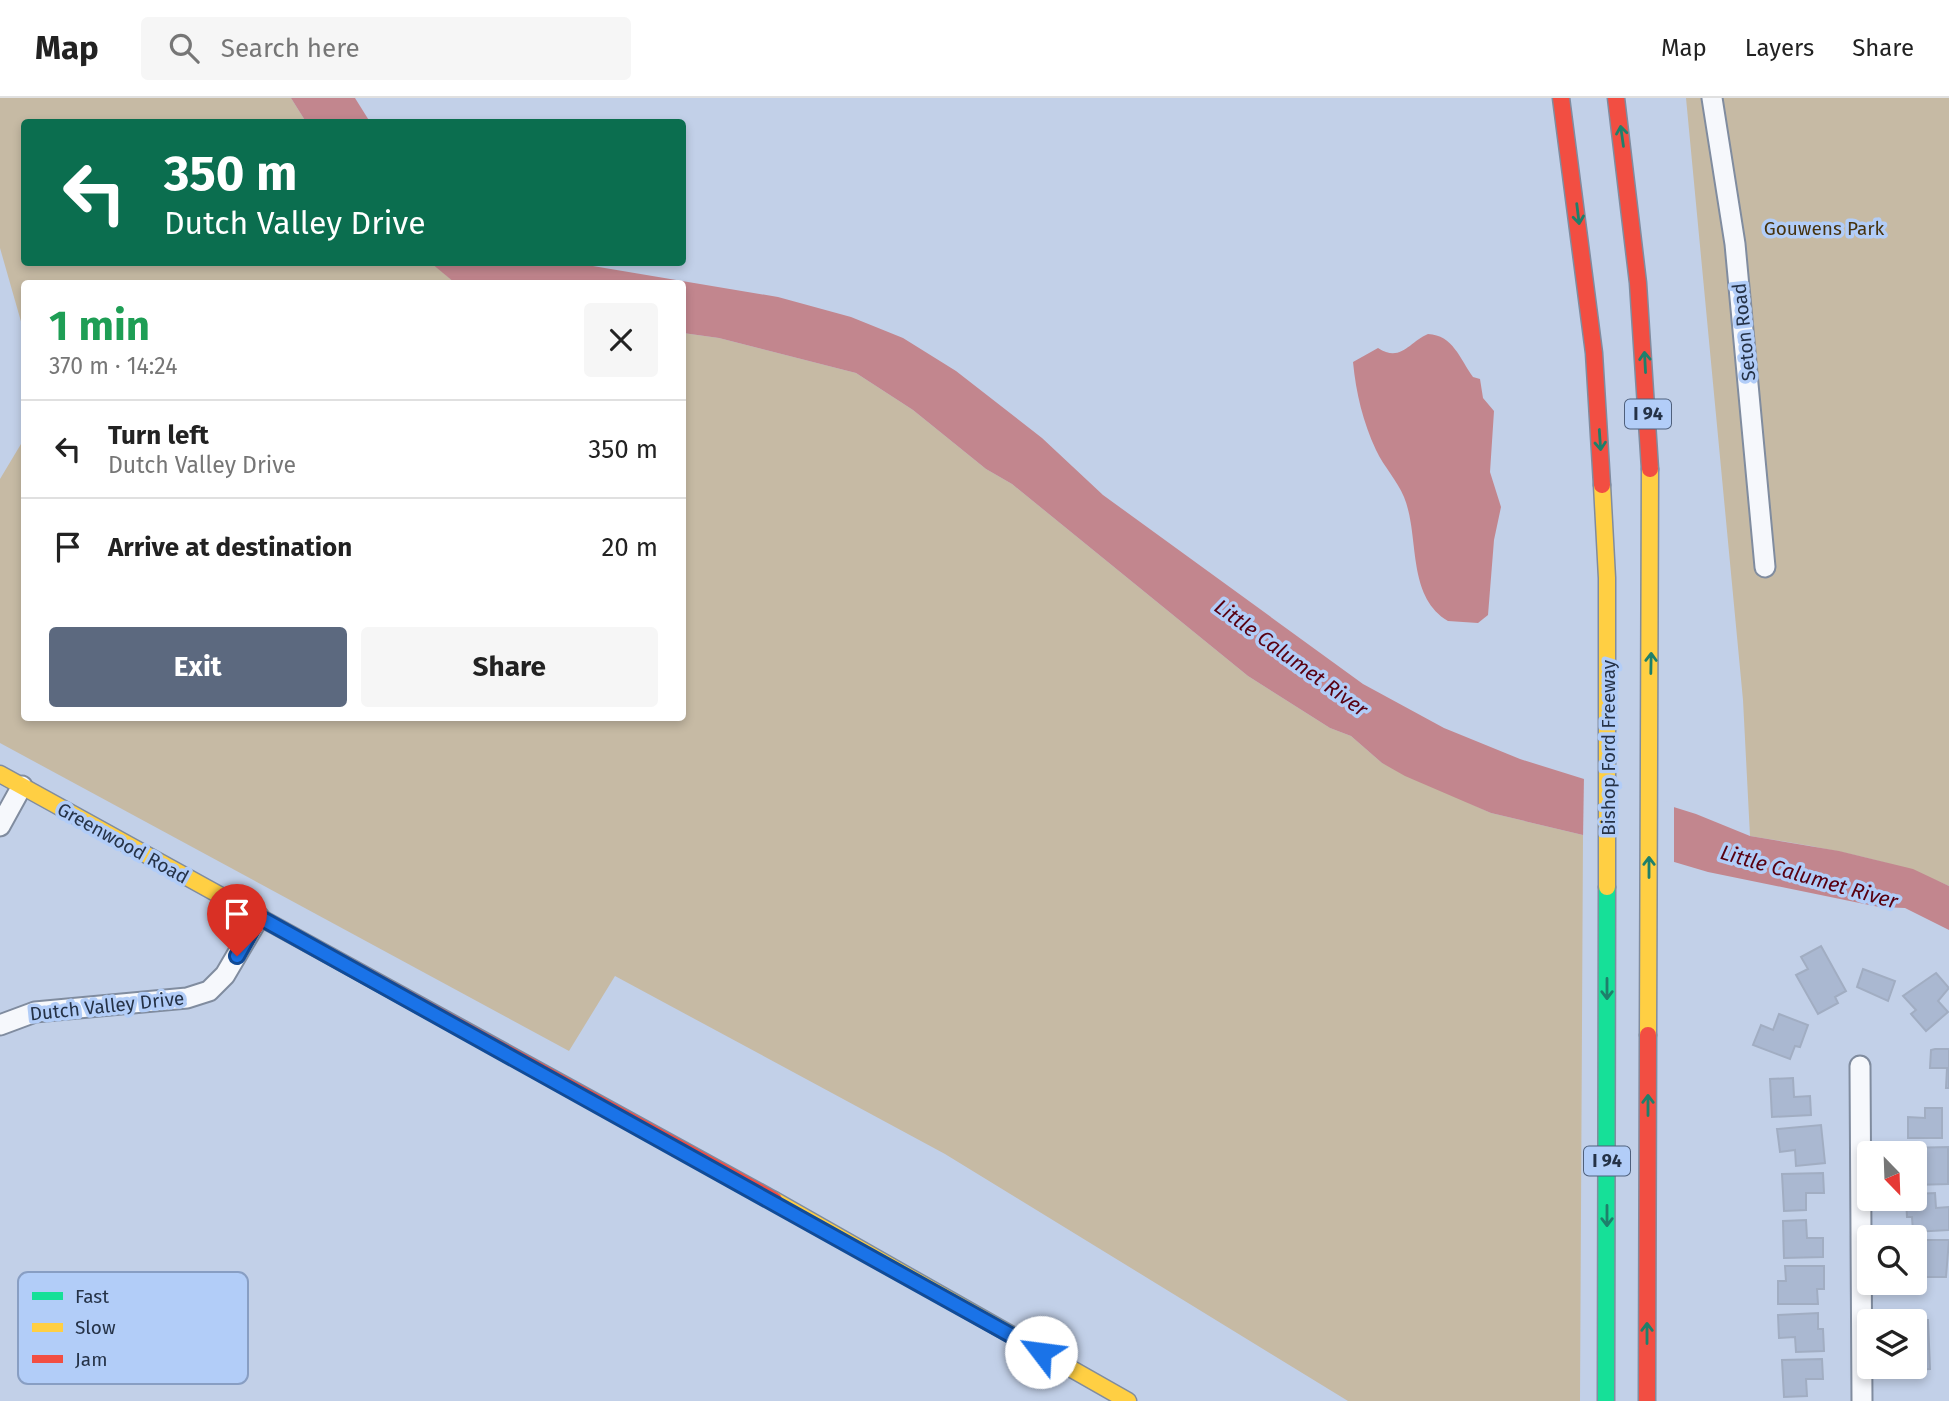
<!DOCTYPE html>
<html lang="en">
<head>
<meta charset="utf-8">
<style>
	:root { --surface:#fff; --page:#f6f6f6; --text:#222; --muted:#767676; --line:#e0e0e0; --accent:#5c697f }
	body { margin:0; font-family:"Fira Sans",sans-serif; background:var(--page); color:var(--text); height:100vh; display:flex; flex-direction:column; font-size:26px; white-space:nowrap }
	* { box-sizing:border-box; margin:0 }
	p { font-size:23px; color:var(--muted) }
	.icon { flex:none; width:38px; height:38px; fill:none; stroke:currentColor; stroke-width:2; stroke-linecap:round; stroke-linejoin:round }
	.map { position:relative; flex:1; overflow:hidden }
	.panel { position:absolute; left:21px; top:182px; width:665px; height:441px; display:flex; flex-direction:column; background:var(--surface); border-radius:7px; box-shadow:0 4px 10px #0003 }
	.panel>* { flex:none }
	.banner { position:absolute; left:21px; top:21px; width:665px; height:147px; border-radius:7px; box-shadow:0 4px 10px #0003; background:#0b6e4f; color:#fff; overflow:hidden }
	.needle { width:46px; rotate:157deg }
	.fabs { position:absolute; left:1857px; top:1043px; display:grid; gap:14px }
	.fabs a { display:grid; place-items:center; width:70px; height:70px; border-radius:7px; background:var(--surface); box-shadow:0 4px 10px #0003; font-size:35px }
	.pin { position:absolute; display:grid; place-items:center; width:60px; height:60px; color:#fff; margin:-72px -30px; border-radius:50% 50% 50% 0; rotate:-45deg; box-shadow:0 0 7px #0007 }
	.pin .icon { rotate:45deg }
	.me { position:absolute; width:77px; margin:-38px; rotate:300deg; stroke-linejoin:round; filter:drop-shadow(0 0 5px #0008) }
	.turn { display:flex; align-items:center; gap:24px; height:147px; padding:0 28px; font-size:32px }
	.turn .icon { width:91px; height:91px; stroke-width:2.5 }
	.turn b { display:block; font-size:49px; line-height:60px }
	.round { display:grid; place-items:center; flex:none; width:74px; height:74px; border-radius:7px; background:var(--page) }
	.overview { display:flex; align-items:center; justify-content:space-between; height:119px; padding:0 28px }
	h1 { font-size:42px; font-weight:700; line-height:52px; color:#1e9e55 }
	.action { display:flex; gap:14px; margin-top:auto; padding:14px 28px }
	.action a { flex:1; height:80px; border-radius:7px; background:var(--accent); color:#fff; font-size:28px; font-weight:700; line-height:80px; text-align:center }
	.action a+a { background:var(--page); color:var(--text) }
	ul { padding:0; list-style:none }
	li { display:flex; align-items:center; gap:21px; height:98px; padding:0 28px; border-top:2px solid var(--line) }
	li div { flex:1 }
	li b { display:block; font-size:26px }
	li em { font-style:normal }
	header { display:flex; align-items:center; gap:42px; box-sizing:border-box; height:98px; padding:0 35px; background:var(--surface); border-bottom:2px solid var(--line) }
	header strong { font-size:33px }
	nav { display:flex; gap:38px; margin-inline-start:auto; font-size:24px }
	.search { width:490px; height:63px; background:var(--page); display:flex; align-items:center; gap:18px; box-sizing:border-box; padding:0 24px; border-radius:7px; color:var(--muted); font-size:26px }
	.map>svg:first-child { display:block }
	.green { fill:#c6baa4 }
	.water { fill:#c2868e }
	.pier { fill:#c2d0e8 }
	.building { fill:#aab8d1; stroke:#a1adc2; stroke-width:2 }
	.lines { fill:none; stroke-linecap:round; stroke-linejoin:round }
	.street-casing { stroke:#808c9f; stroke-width:23 }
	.fast-casing { stroke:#808c9f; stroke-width:19 }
	.slow-casing { stroke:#808c9f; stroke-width:19 }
	.jam-casing { stroke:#808c9f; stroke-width:19 }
	.street { stroke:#f6f8fc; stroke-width:19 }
	.fast { stroke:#16e098; stroke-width:16 }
	.slow { stroke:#ffcf43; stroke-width:16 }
	.jam { stroke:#f24e42; stroke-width:16 }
	.oneway { stroke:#1e806b }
	.route-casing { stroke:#114b97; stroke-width:18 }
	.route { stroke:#1a73e8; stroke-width:12 }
	.labels { text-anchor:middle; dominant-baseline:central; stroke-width:7; stroke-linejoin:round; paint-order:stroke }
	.shield { fill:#b2cdf8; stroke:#4f607c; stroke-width:2 }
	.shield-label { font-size:18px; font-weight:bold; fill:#253247 }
	.park-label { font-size:19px; fill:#47330e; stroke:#b2cdf8 }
	.street-label { font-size:19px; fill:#253247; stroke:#b2cdf8 }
	.water-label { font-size:21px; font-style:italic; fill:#580010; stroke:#b2cdf8 }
	.key { fill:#b2cdf8; stroke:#889ec3; stroke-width:2 }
	.key-label { font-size:19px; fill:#253247 }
</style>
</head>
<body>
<header>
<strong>Map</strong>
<div class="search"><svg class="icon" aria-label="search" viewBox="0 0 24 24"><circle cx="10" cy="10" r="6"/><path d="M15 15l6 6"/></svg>Search here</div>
<nav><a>Map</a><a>Layers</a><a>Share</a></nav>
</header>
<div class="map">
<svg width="1949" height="1303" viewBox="0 0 1949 1303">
	<rect width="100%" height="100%" fill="#c2d0e8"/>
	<g class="green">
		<polygon points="0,0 291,0 306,24 24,24 24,164 431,164 455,185 24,186 24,234 0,150"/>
		<path d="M 1686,0 L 1949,0 L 1949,788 C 1886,759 1818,749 1750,738 L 1743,602 Z"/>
		<polygon points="683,235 719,240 856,275 913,312 986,371 1012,386 1248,578 1330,630 1351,638 1382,665 1491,715 1583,737 1580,1303 1348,1303 945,1056 615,878 569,953 0,645 0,381 24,341 24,620 682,620"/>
	</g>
	<g class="water">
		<polygon points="291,0 355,0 370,24 306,24"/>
		<polygon points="431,165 575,165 778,199 851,219 903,240 956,273 1042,340 1103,397 1363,586 1444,630 1520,661 1696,716 1750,738 1839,753 1913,771 1949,788 1949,832 1905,810 1879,809 1708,774 1583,737 1491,715 1405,678 1382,665 1351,638 1330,630 1248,578 1012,386 986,371 913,312 856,275 719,240 683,235 682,186 455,185"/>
		<path d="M 1428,236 C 1453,237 1460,261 1473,279 L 1480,281 L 1483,300 L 1494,313 L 1490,374 L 1501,409 L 1494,442 L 1488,517 L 1478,525 L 1448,523 C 1406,498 1420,438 1404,399 C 1397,382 1384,369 1376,352 C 1363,324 1356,295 1353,264 L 1378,250 C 1401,265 1409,244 1428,236 Z"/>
	</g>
	<polygon class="pier" points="1584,677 1674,706 1674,768 1583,741"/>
	<g class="building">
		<polygon points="1821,848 1846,893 1835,899 1838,905 1818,916 1796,877 1808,871 1801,859"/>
		<polygon points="1863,871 1895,883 1888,903 1857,889"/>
		<polygon points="1936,875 1949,890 1938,903 1948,914 1926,933 1911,916 1916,912 1903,898"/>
		<polygon points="1779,916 1808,927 1800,949 1795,948 1790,961 1753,947 1761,927 1773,932"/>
		<polygon points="1935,951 1949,951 1949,990 1946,990 1947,970 1930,970 1931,952"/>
		<polygon points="1793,980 1794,999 1810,998 1811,1017 1772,1019 1770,981"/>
		<polygon points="1925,1010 1942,1010 1942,1040 1908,1040 1908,1019 1925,1020"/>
		<polygon points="1821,1027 1825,1065 1796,1068 1795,1052 1780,1054 1777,1031"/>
		<polygon points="1948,1049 1948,1086 1914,1087 1914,1055 1906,1055 1906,1050"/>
		<polygon points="1823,1075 1824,1095 1806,1095 1806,1112 1784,1113 1782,1076"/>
		<polygon points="1935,1095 1936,1110 1949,1109 1949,1132 1913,1134 1912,1119 1907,1119 1906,1101 1914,1101 1914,1096"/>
		<polygon points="1806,1122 1807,1140 1823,1140 1823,1159 1784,1160 1783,1123"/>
		<polygon points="1923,1142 1949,1142 1946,1179 1914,1179 1914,1159 1923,1159"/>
		<polygon points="1785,1168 1824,1168 1824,1191 1817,1191 1818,1206 1778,1206 1778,1183 1786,1183"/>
		<polygon points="1818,1215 1818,1231 1823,1231 1824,1253 1796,1254 1795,1239 1779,1240 1778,1217"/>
		<polygon points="1928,1222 1930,1271 1908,1272 1908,1269 1914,1269 1914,1223 1905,1223"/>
		<polygon points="1822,1261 1823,1281 1806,1281 1807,1298 1784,1299 1782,1262"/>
	</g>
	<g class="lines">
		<g class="street-casing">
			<g id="street">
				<polyline points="1712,0 1735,146 1765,469"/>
				<polyline points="0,728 22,688"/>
				<polyline points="0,927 35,914 187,900 209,893 225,877 259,819"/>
				<polyline points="1860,968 1862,1303"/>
			</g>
		</g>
		<g class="fast-casing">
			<polyline id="fast" points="1606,1303 1607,789"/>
		</g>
		<g class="slow-casing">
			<g id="slow">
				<polyline points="1602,387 1607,480 1607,789"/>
				<polyline points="0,676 243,810"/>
				<polyline points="1648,937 1650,371"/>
				<polyline points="774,1102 1128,1303"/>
			</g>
		</g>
		<g class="jam-casing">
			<g id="jam">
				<polyline points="1561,0 1594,255 1602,387"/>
				<polyline points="1616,0 1638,185 1650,371"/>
				<polyline points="243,810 774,1102"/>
				<polyline points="1647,1303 1648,937"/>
			</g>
		</g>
		<use href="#street" class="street"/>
		<use href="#fast" class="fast"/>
		<use href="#slow" class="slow"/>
		<use href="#jam" class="jam"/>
	</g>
	<defs><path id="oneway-shaft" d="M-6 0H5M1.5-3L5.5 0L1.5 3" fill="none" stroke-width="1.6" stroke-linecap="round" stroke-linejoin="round" transform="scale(1.75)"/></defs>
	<g class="oneway">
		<use href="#oneway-shaft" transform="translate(1622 38) rotate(-98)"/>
		<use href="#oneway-shaft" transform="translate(1578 116) rotate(83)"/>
		<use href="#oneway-shaft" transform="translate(1645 264) rotate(-93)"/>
		<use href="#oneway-shaft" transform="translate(1600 342) rotate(86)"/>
		<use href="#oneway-shaft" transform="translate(1651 565) rotate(-89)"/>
		<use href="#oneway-shaft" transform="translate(1649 769) rotate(-90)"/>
		<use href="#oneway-shaft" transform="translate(1607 891) rotate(90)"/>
		<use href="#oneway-shaft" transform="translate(1648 1007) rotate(-90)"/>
		<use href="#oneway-shaft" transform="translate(1607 1118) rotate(90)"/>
		<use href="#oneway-shaft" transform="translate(1647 1235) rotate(-90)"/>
	</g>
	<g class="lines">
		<g class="route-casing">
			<polyline id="route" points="237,858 259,819 1041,1254"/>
		</g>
		<use href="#route" class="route"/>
	</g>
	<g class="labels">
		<g class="shield">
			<rect x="1625" y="301.5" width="46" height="29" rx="5"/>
			<rect x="1584" y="1048.5" width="46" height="29" rx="5"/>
		</g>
		<g class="shield-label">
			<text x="1648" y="316">I 94</text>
			<text x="1607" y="1063">I 94</text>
		</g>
		<g class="park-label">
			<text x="1824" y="130">Gouwens Park</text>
		</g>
		<g class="street-label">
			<text transform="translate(1744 234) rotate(-96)">Seton Road</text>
			<text transform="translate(1608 650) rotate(-90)">Bishop Ford Freeway</text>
			<text transform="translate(123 745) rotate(29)">Greenwood Road</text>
			<text transform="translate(107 908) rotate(-6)">Dutch Valley Drive</text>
		</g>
		<g class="water-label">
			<text transform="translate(1291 560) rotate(36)">Little Calumet River</text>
			<text transform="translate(1809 779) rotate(16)">Little Calumet River</text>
		</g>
	</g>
	<rect x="18" y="1174" width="230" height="112" rx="10" class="key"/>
	<rect x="32" y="1194" width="31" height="8" fill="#16e098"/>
	<rect x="32" y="1225" width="31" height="9" fill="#ffcf43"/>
	<rect x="32" y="1257" width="31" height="8" fill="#f24e42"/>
	<g class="key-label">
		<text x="75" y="1205">Fast</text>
		<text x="75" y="1236">Slow</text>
		<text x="75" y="1268">Jam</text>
	</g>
</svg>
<div class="fabs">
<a><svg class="needle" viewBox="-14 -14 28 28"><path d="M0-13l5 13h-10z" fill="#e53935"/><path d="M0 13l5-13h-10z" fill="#767676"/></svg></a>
<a><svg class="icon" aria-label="search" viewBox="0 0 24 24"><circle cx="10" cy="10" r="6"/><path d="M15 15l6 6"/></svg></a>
<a><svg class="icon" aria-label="layers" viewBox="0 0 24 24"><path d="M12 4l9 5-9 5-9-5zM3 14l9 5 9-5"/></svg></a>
</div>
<div class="pin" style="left:237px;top:858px;background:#d93025"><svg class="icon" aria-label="arrive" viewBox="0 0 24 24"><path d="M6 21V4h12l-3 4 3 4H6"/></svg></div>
<svg class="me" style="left:1041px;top:1254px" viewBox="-20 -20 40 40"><circle r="19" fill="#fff"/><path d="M0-13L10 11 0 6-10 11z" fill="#1a73e8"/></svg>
<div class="banner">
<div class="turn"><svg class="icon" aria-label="left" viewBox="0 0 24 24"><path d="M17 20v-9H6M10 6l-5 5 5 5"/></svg><div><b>350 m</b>Dutch Valley Drive</div></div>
</div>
<section class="panel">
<div class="overview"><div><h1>1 min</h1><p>370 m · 14:24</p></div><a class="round"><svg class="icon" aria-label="close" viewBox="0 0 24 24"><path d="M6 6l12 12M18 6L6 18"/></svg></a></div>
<ul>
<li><svg class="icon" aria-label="left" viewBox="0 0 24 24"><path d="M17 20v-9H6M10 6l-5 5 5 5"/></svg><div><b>Turn left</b><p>Dutch Valley Drive</p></div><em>350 m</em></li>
<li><svg class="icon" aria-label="arrive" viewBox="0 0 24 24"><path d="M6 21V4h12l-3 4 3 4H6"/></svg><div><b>Arrive at destination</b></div><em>20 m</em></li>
</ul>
<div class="action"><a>Exit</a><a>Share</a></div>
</section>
</div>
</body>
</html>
